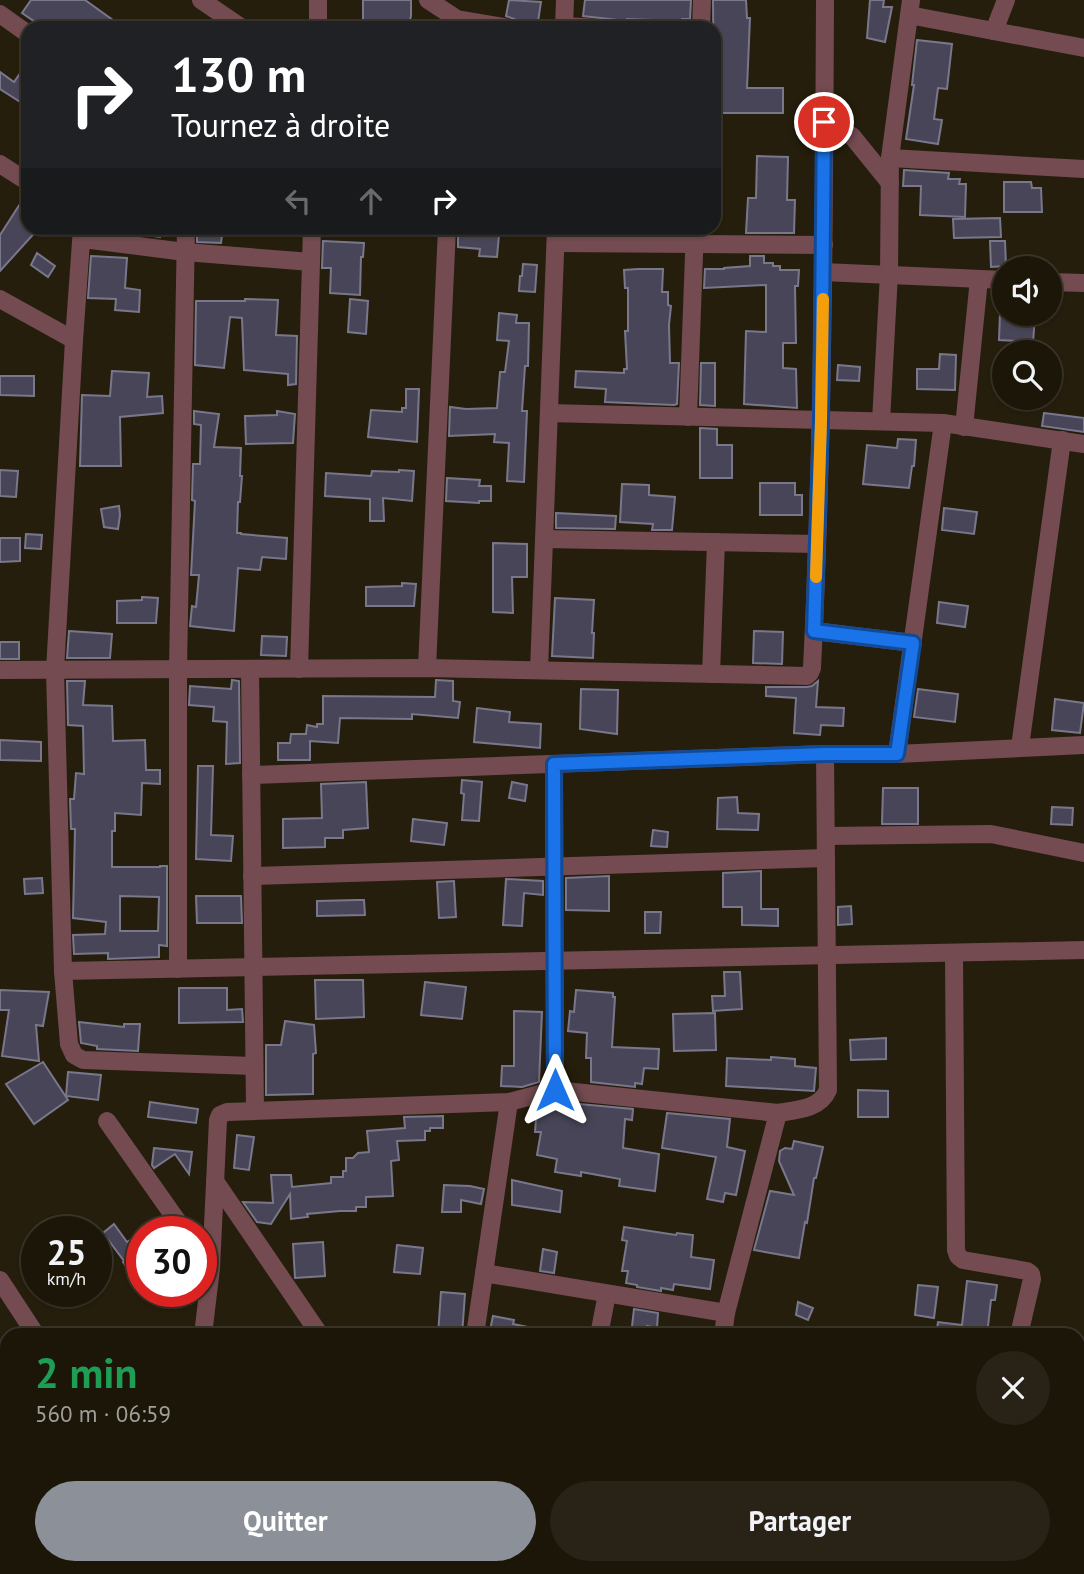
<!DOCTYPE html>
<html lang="fr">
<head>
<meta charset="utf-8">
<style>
	:root { --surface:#1c1609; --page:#292317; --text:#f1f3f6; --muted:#a09f9c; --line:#3a352a; --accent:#8c9099 }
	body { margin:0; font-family:"PT Sans",sans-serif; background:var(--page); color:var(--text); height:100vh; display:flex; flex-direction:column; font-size:26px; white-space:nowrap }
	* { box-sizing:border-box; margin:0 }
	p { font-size:23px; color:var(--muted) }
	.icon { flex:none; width:38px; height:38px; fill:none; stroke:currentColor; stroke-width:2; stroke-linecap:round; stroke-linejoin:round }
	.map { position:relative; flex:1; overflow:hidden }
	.details { position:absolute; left:0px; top:1328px; width:1085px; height:247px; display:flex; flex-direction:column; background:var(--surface); border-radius:21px 21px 0 0; box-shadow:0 2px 5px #0004,0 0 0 2px var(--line) }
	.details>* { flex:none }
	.banner { position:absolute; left:21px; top:21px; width:700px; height:214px; border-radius:21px; box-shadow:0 2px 5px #0004,0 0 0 2px var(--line); background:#202124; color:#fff; overflow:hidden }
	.fabs { position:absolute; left:992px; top:256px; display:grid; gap:14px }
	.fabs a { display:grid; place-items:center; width:70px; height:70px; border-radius:50%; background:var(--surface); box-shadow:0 2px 5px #0004,0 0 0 2px var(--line); font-size:35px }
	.speed { position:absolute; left:21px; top:1216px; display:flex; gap:14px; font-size:35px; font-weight:700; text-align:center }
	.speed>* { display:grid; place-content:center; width:91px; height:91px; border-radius:50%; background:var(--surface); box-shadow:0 2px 5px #0004,0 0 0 2px var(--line); line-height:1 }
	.speed small { font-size:18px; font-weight:400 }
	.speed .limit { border:10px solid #d22; background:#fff; color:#111 }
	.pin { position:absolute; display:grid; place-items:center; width:60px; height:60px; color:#fff; margin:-30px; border:4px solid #fff; border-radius:50%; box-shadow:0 2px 7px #0007 }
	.me { position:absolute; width:77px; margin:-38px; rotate:0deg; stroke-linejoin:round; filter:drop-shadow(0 0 5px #0008) }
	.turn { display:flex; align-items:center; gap:24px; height:147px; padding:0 35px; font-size:32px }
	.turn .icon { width:91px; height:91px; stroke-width:2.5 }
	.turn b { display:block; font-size:49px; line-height:60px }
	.lanes { display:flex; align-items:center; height:66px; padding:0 35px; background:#0003; justify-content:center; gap:35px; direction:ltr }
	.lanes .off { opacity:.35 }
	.round { display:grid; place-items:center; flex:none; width:74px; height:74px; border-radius:37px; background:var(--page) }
	.overview { display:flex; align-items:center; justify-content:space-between; height:119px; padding:0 35px }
	h1 { font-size:42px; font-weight:700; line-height:52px; color:#1e9e55 }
	.cta { display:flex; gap:14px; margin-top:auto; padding:14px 35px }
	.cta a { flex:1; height:80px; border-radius:42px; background:var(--accent); color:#fff; font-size:28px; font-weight:700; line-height:80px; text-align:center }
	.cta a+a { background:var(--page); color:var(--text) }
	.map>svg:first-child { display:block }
	.building { fill:#484558; stroke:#79778c; stroke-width:2; fill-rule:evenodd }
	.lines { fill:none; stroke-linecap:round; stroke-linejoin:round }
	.minor { stroke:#734b51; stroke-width:18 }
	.route-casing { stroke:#114b97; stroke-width:18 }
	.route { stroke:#1a73e8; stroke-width:12 }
	.slow { stroke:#f59e0b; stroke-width:12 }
</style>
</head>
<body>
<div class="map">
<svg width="1084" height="1574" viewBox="0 0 1084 1574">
	<rect width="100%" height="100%" fill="#261e0c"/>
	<g class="building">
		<polygon points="31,0 85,0 124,28 44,28 22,13"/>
		<polygon points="363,0 411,0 411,16 408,28 363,28"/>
		<polygon points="509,0 541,2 537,28 520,28 517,20 506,16"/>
		<polygon points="585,0 691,0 690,19 682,19 682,21 627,19 627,21 583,16"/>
		<polygon points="713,0 746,0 747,18 750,18 747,88 783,88 783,113 714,113"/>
		<polygon points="870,0 884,0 883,7 892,7 885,42 867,38"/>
		<polygon points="917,40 952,44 947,89 938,88 934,119 942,120 938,144 906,139 914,85 912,85"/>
		<polygon points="28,62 28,107 0,89 0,72 14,82"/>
		<polygon points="757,156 788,157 787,200 795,200 794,233 746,233 748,198 756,198"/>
		<polygon points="904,170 949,173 948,179 960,179 959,184 966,184 965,217 920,215 921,186 903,186"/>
		<polygon points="1004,182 1031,182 1032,188 1041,188 1042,212 1004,212"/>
		<polygon points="27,193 28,228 39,228 0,271 0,235"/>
		<polygon points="1000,218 1001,237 954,238 953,219"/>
		<polygon points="120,228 161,228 160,237 120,232"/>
		<polygon points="197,228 223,228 221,243 197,242"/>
		<polygon points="458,228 473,228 473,233 499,235 497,257 479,256 480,249 458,247"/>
		<polygon points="323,241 364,243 363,257 361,257 360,295 330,293 331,268 322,268"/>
		<polygon points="990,241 1005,241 1006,266 991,267"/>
		<polygon points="37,253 55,266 48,277 31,265"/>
		<polygon points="91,256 127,258 125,288 140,290 139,312 115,310 116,299 88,298"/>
		<polygon points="750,256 764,256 764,263 773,263 773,266 780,266 780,270 799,270 798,286 795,286 796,343 783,343 783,368 796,369 797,408 744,404 746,331 766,332 766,285 704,288 705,269 724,269 724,268 750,266"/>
		<polygon points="523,264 537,265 535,292 519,291 520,276 522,276"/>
		<polygon points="638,269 663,269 662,292 668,292 668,305 671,306 669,325 670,363 679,363 677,404 674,405 605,402 606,389 575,387 576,371 624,373 624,369 627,369 625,331 628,331 628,288 625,288 624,270"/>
		<polygon points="245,299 278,300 276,335 297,336 296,384 288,385 288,374 244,370 242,318 230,317 224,368 195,365 196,301 245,301"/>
		<polygon points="350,299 368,301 366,334 348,332"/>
		<polygon points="499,313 517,315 516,323 529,323 528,366 525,366 522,411 527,411 524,482 507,481 509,443 494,442 495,434 449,436 450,407 466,409 497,408 500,372 505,372 509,341 497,340"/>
		<polygon points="1000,313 1031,313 1031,317 1035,317 1033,342 999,340"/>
		<polygon points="940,354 956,355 955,390 917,389 917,369 939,369"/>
		<polygon points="701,363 715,363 715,406 700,405"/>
		<polygon points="838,365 860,367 859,381 837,380"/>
		<polygon points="112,371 149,373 147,397 162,396 163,413 120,417 121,466 80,466 82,395 110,396"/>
		<polygon points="0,376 34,376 34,396 0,395"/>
		<polygon points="406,389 419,389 417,442 368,437 371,410 402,412 402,408 406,408"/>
		<polygon points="194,411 219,414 214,447 241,448 240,476 242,476 240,502 238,502 237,533 241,533 241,534 287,538 286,559 262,557 260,570 238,568 234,631 190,626 192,606 196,607 199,575 191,575 195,501 192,500 193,464 200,464 201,425 194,424"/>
		<polygon points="277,411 295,414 293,443 246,444 245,416 277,415"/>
		<polygon points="1044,413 1084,418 1084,432 1042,426"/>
		<polygon points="700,428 717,429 717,445 732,445 732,478 700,478"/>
		<polygon points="898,439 916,440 914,466 912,466 909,488 863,484 867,445 897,448"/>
		<polygon points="0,470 18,471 16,497 0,496"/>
		<polygon points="399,470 414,471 412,501 383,498 384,521 370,521 370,499 325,496 326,473 371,476 372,471 399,472"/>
		<polygon points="447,478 480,480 479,486 491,486 491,501 479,501 479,503 446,501"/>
		<polygon points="760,483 795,483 795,495 802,495 802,515 760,515"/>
		<polygon points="622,484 649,485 649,495 675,497 672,530 652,530 653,524 620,522"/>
		<polygon points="119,506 120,515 118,529 104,527 101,509"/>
		<polygon points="944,508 977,512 974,534 942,530"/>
		<polygon points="556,513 616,516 615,529 556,528"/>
		<polygon points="26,534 42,535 41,549 25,548"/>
		<polygon points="0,538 20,538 20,561 0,562"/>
		<polygon points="493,543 527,544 527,577 512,577 513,613 493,612"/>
		<polygon points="402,583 416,584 414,606 366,606 366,587 402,586"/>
		<polygon points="142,597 158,598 156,623 117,623 117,601 142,600"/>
		<polygon points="555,598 594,600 592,633 594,633 593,658 552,656"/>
		<polygon points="939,602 968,606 965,627 937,623"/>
		<polygon points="69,631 112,634 110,658 67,658"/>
		<polygon points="754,631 783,632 782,664 753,663"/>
		<polygon points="262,636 287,637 286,656 261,655"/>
		<rect x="0" y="642" width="19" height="17"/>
		<polygon points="232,680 239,681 240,763 226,764 227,722 213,721 214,707 189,705 190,686 231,689"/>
		<polygon points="436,680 453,681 453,701 460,702 458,718 412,714 412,719 340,718 338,743 310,741 310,760 278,760 278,743 290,743 291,734 306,734 307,725 317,727 317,724 323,724 323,696 435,697"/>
		<path d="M 67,681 L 85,681 L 83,705 L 112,706 L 113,741 L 145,740 L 146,770 L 160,770 L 160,784 L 142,783 L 141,815 L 115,813 L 115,831 L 112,831 L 112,867 L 160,867 L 160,866 L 167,866 L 167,946 L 159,945 L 159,957 L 108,959 L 108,953 L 74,954 L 73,935 L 105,934 L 106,922 L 73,918 L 75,829 L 71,829 L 70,799 L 74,799 L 76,773 L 84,774 L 83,726 L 68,725 ZM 120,896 L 159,897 L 158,931 L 120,931 Z"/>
		<polygon points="818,681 816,707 844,708 843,726 821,725 820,735 794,733 796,698 766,696 766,687 807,687 812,686"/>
		<polygon points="581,689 618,690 617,734 580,729"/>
		<polygon points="918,689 958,694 955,722 914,717"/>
		<polygon points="1055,699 1084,703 1080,733 1052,730"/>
		<polygon points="477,708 510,712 509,722 541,724 540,748 474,742"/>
		<polygon points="0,740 41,742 41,761 0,760"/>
		<polygon points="198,766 213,766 211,835 233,836 231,861 196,859"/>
		<polygon points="462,780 482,782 479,821 462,820 464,794 461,793"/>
		<polygon points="366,782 368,828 343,830 343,838 325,838 325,847 283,848 283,819 322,818 321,784"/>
		<polygon points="512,782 527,785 525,801 509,798"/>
		<polygon points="883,788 918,788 918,824 882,824"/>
		<polygon points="737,797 738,813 759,814 758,830 717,829 718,798"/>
		<polygon points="1052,807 1073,808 1072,825 1051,824"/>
		<polygon points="413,819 447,823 444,845 411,841"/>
		<polygon points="653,830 668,832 667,847 651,846"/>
		<polygon points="761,871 761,909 778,909 778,926 742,925 742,907 723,907 723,873"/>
		<polygon points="609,876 609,911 566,910 566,878"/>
		<polygon points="42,878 43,893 25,894 24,879"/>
		<polygon points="506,879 543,881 543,895 524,893 522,926 503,925"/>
		<polygon points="454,881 456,917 439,918 437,882"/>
		<polygon points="196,896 241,896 242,923 197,923"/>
		<polygon points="357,900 364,900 365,915 317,916 317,901"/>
		<polygon points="851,906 852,924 838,925 838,907"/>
		<polygon points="645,912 661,912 660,933 645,933"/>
		<polygon points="724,972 740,972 742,1009 713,1011 712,996 725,996"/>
		<polygon points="315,980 363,980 364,1017 316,1019"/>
		<polygon points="425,982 466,987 462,1019 421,1015"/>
		<polygon points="179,988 227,988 227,1010 242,1009 243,1022 179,1023"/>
		<polygon points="0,990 49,992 43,1026 36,1025 39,1061 2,1056 9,1010 0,1010"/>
		<polygon points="576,990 613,993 613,997 615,997 612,1047 659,1049 658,1069 644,1068 642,1084 635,1083 635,1087 591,1082 591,1058 586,1058 587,1033 568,1031 570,1011 574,1012"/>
		<polygon points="514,1011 542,1012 539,1082 522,1087 501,1086 502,1066 514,1066"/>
		<polygon points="715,1013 716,1050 674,1051 673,1014"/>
		<polygon points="285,1021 314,1025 316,1053 313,1054 313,1094 266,1095 266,1045 281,1045"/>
		<polygon points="79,1022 124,1027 124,1024 140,1024 138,1051 97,1049 97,1046 81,1043"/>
		<polygon points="886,1038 886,1059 851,1060 850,1040"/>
		<polygon points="771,1057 795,1059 795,1066 816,1068 814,1091 726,1086 727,1058 771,1060"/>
		<polygon points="43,1062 68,1100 34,1124 6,1084"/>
		<polygon points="68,1072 101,1075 98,1100 66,1096"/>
		<polygon points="858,1090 888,1091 888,1117 858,1117"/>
		<polygon points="150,1102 198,1109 196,1123 148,1117"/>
		<polygon points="546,1104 580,1107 580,1104 633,1109 632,1120 625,1119 623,1148 659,1154 655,1191 619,1186 620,1179 581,1172 581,1176 555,1172 557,1159 537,1155 541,1132 535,1132 537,1106"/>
		<polygon points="667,1113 730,1119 727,1147 745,1151 736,1195 725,1193 723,1202 707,1199 716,1157 662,1148"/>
		<polygon points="443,1116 443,1128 430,1128 430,1131 425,1131 425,1140 397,1141 399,1160 391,1161 393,1196 366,1197 366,1207 356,1207 356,1211 340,1211 307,1214 308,1217 291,1219 290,1194 271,1224 257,1222 243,1202 273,1203 271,1175 291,1175 292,1187 331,1183 331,1177 343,1177 343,1171 346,1171 346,1158 353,1158 358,1153 369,1152 367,1131 405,1128 404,1117"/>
		<polygon points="237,1135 254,1137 249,1170 234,1168"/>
		<polygon points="794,1141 823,1147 816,1178 814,1178 807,1223 805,1222 799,1258 754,1250 770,1191 794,1195 779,1161 780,1151 785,1148 792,1149"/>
		<polygon points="154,1148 192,1152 189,1174 175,1154 154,1168 152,1165"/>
		<polygon points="512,1180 562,1191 560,1212 512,1205"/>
		<polygon points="444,1185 470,1186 484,1189 481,1204 461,1200 461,1212 442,1212"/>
		<polygon points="114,1224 127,1242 142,1234 142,1292 123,1262 124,1261 103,1233"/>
		<polygon points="624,1227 676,1235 677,1233 693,1235 691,1257 714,1260 710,1289 674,1284 673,1290 661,1288 661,1291 637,1287 637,1285 626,1283 628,1271 622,1271 627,1241 622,1240"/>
		<polygon points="323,1242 325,1276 295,1278 293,1244"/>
		<polygon points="397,1245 423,1248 420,1274 394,1272"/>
		<polygon points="543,1249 557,1252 554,1273 540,1271"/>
		<polygon points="967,1281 997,1285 995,1300 991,1300 987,1335 936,1335 938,1322 962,1325"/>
		<polygon points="918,1285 938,1287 934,1318 915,1315"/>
		<polygon points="441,1292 465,1294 462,1335 438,1335"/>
		<polygon points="798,1302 813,1308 808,1320 796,1315"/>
		<polygon points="634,1309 658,1313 657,1328 647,1326 646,1335 631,1335"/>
		<polygon points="493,1316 514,1320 513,1324 538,1329 538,1335 489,1335"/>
	</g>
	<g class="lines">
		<g class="minor">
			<polyline points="201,0 242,28"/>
			<polyline points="428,0 457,19 509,28"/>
			<polyline points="0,14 28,34"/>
			<polyline points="909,15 1084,48"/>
			<polyline points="564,26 599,28"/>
			<polyline points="318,28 318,0"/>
			<polyline points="564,28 565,0"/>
			<polyline points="701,28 702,0"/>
			<polyline points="994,31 1006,0"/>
			<polyline points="824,122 852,136 890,183"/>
			<polyline points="890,158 1084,169"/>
			<polyline points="0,164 28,182"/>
			<polyline points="83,239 185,252 311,262"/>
			<polyline points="556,243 824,245"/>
			<polyline points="823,272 1004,280"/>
			<polyline points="1050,282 1084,283"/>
			<polyline points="0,299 74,340 55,670 63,971 69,1044 74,1055 83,1060 254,1066"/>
			<polyline points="74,340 82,228"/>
			<polyline points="549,413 943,423 1084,444"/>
			<polyline points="688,417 695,228"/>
			<polyline points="881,421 889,274 890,158 911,0"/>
			<polyline points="964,427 979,279"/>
			<polyline points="544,539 817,544"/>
			<polyline points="814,631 913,643"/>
			<polyline points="427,668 447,228"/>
			<polyline points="250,669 255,1109"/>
			<polyline points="299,669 312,228"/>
			<path d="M 0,670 L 427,668 L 807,676 L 810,673 L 812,668 C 823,446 824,223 825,0"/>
			<polyline points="539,670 556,228"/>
			<polyline points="711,674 716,542"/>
			<polyline points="1020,747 1062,440"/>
			<polyline points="897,754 943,423"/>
			<polyline points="554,764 555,1090"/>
			<polyline points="251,775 825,754 897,754 1084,745"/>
			<polyline points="826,836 991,834 1084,853"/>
			<polyline points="252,876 826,858"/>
			<polyline points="954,953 956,1250 958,1256 963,1260 1027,1271 1031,1274 1032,1279 1019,1335"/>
			<polyline points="178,969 178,669 186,228"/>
			<polyline points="63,971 1084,950"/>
			<polyline points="107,1121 185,1232"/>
			<polyline points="215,1181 320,1335"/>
			<polyline points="484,1273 726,1313"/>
			<polyline points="0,1280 36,1335"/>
			<path d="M 203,1335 L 211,1268 L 218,1120 L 220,1115 L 227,1112 L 509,1102 L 555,1090 L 778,1113 C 797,1110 820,1109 828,1090 L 825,754"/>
			<polyline points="475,1335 509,1102"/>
			<polyline points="599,1335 607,1294"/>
			<polyline points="723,1335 726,1313 778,1113"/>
			<polyline points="1078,1370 1084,1371"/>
			<polyline points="1078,1494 1084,1495"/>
			<polyline points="189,1568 193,1574"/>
			<polyline points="447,1574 447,1568"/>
			<polyline points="981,1574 982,1568"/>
		</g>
	</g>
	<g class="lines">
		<g class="route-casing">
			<polyline id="route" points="555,1090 554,764 825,754 897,754 913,643 814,631 821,421 824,122"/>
		</g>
		<use href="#route" class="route"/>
		<polyline class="slow" points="816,577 821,421 823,299"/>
	</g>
</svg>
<div class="fabs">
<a><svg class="icon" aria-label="sound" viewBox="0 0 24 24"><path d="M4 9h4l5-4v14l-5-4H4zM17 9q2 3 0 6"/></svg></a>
<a><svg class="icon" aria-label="search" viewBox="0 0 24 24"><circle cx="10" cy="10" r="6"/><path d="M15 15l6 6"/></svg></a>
</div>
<div class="speed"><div>25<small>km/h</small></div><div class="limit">30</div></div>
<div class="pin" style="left:824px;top:122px;background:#d93025"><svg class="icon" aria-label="arrive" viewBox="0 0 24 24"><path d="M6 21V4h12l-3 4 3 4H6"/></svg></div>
<svg class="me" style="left:555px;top:1090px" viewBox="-20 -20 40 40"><path d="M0-17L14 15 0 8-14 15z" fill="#1a73e8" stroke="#fff" stroke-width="4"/></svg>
<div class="banner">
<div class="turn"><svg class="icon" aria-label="right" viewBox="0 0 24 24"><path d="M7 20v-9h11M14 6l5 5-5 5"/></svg><div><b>130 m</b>Tournez à droite</div></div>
<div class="lanes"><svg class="icon off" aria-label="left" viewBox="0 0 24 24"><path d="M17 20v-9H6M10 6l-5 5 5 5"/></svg><svg class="icon off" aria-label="ahead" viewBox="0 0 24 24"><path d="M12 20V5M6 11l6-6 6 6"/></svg><svg class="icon" aria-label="right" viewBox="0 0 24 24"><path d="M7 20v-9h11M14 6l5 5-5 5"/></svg></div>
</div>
<section class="details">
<div class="overview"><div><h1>2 min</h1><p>560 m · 06:59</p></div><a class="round"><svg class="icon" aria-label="close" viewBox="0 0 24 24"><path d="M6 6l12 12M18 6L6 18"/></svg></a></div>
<div class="cta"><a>Quitter</a><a>Partager</a></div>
</section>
</div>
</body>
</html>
